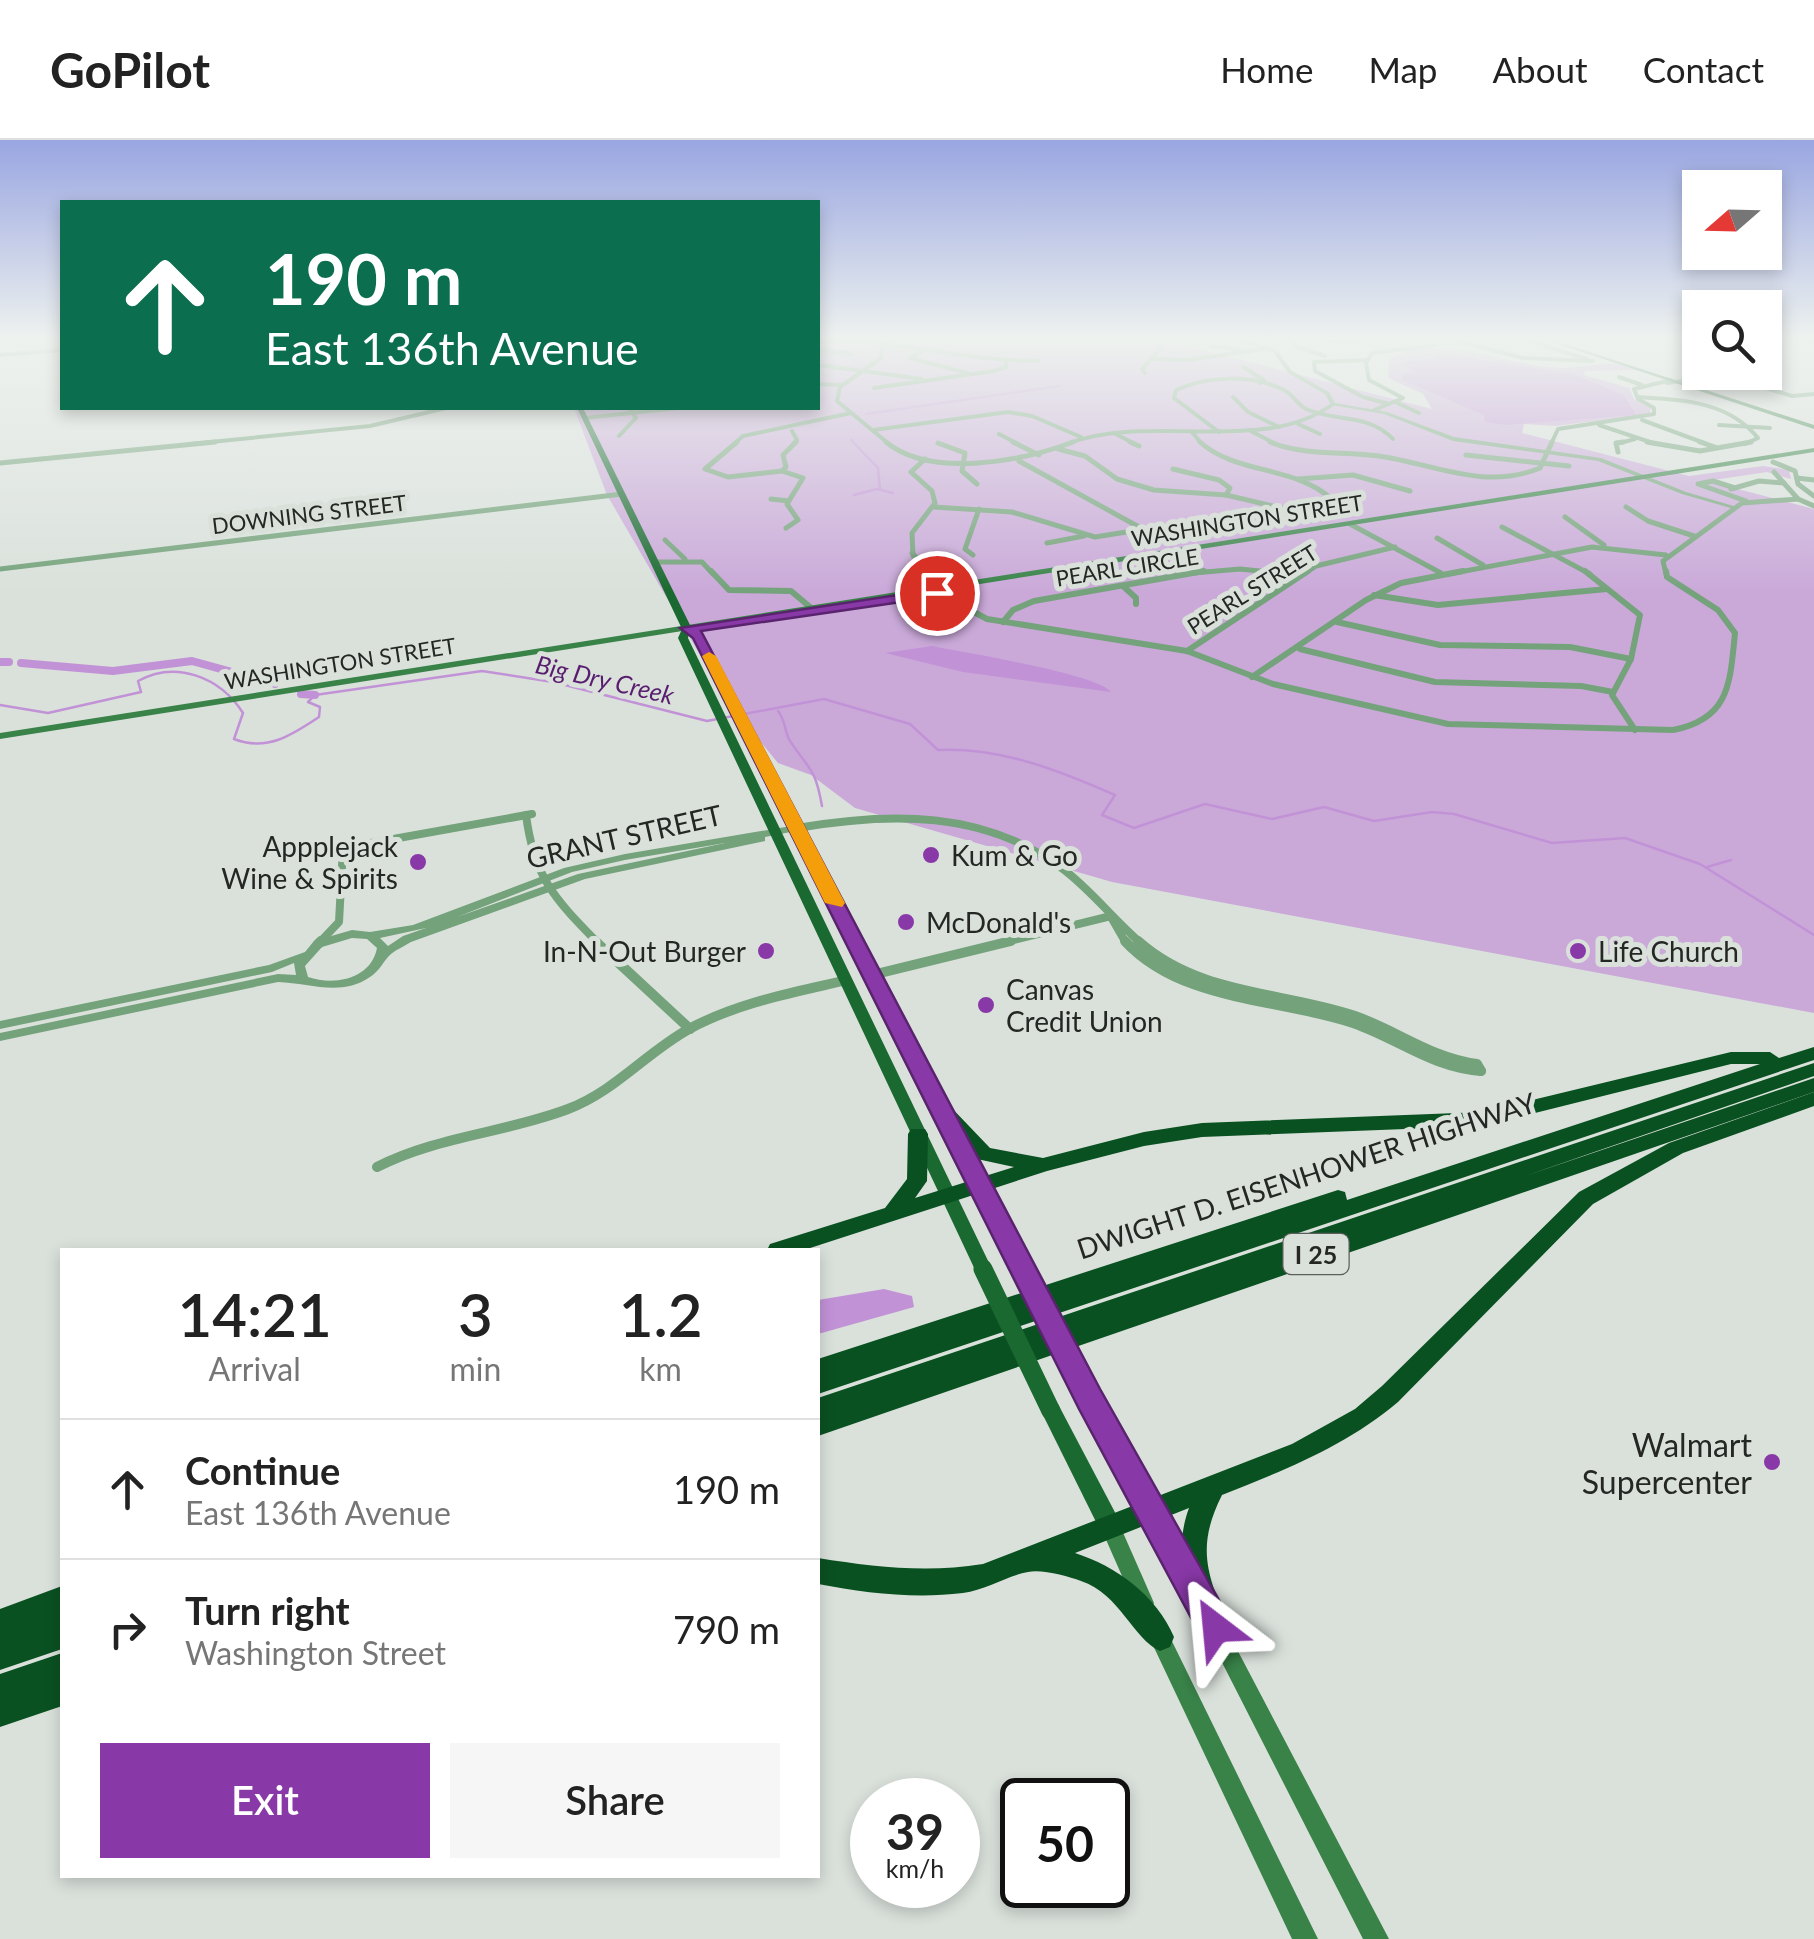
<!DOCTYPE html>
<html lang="en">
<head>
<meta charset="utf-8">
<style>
	:root { --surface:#fff; --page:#f6f6f6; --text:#222; --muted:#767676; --line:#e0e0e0; --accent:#8938a7 }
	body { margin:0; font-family:Lato,sans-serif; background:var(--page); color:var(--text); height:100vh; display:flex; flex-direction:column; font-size:38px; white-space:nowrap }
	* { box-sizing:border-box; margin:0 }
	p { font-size:32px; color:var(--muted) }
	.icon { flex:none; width:55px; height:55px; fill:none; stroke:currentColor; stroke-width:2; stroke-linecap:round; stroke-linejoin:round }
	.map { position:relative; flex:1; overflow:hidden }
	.sheet { position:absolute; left:60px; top:1108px; width:760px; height:630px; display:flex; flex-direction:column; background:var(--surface); border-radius:0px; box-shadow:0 5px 15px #0003 }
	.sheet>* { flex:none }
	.hud { position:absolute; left:60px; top:60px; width:760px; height:210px; border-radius:0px; box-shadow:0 5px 15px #0003; background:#0b6e4f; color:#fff; overflow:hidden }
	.needle { width:65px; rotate:250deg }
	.buttons { position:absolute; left:1682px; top:30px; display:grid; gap:20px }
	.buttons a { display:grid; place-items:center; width:100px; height:100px; border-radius:0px; background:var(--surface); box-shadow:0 5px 15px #0003; font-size:50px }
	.speed { position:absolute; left:850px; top:1638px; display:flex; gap:20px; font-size:50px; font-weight:700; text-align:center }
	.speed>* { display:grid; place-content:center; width:130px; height:130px; border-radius:50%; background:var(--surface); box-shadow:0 5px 15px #0003; line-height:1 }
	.speed small { font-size:25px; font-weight:400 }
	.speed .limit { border:5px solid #111; border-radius:15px; background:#fff; color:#111 }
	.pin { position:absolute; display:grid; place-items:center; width:85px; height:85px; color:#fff; margin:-42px; border:5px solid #fff; border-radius:50%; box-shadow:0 2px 10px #0007 }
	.me { position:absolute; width:110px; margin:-55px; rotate:331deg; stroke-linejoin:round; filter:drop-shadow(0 0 8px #0008) }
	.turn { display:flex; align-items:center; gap:35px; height:210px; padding:0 40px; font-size:45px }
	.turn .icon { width:130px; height:130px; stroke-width:2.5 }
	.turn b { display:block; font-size:70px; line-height:85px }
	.eta { display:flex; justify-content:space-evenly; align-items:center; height:170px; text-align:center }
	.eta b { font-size:60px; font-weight:600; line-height:70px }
	.action { display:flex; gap:20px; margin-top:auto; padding:20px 40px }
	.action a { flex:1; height:115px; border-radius:0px; background:var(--accent); color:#fff; font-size:40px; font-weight:600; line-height:115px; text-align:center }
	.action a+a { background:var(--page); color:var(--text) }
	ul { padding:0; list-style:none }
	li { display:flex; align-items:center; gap:30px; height:140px; padding:0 40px; border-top:2px solid var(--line) }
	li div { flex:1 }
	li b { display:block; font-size:38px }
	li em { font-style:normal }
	header { display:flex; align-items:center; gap:60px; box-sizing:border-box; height:140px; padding:0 50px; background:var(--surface); border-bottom:2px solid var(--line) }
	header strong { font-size:48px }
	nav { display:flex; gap:55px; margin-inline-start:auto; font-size:35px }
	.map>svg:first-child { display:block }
	.green { fill:#caa9d9 }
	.water { fill:#c292d7 }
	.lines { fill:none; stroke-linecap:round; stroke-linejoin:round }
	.stream { stroke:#c292d7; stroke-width:2.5 }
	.canal { stroke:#c292d7; stroke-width:8 }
	.minor-far4 { stroke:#74a27b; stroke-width:4 }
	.minor-far3 { stroke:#74a27b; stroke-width:5 }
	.minor-far2 { stroke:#74a27b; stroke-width:6 }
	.minor-far1 { stroke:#74a27b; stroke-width:8 }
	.minor { stroke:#74a27b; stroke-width:10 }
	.tertiary { fill:#74a27b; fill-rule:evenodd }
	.secondary { fill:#398349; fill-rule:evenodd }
	.primary { fill:#1a6930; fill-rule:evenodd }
	.motorway { fill:#0a5121; fill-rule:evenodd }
	.primary-bridge { stroke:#1a6930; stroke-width:19 }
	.route { fill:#8938a7; stroke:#59246d; stroke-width:2.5 }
	.slow { fill:#f59e0b }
	.poi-dot { fill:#8938a7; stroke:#dae1db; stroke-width:4 }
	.labels { text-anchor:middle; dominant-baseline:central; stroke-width:10; stroke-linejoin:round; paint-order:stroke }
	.far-street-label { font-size:22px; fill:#242724; stroke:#dae1db }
	.far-water-label { font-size:25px; font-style:italic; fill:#591d6f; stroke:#dae1db }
	.shield { fill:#dae1db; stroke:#5b5f5b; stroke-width:2.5 }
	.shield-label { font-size:25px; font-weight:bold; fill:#242724 }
	.street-label { font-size:28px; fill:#242724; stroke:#dae1db }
	.poi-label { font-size:28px; fill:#242724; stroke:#dae1db; text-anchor:start }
	.near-poi-label { font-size:32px; fill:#242724; stroke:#dae1db; text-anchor:end }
</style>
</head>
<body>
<header>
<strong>GoPilot</strong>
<nav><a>Home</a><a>Map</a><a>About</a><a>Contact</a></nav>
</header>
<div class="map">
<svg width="1814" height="1799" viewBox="0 0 1814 1799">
	<rect width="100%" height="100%" fill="#dae1db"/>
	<path class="green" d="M 818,200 L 1164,200 L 1432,269 L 1423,254 L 1388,238 L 1389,219 C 1435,193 1501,223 1549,227 C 1588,231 1598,216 1641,230 L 1585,231 L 1584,235 L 1629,248 L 1634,259 L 1651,269 L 1649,274 L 1556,286 L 1524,284 L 1522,293 L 1689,336 L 1763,326 L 1789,330 L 1791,339 L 1767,332 L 1707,341 L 1814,369 L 1814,873 L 1112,742 L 855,668 L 811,635 L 778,623 L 725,558 L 607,355 L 574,268 L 818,268 Z"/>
	<g class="water">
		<polygon points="1440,213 1573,234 1624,255 1636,275 1505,285 1485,282 1484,275 1402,240 1403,234 1416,232 1401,223 1436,218"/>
		<path d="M 932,506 C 962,512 1098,534 1111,552 L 963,532 L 885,513 Z"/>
		<polygon points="884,1149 912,1156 914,1167 818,1194 818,1160"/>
	</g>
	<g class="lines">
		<g class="stream">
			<polyline points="866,274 1060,246"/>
			<polyline points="851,300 878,328 880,349"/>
			<polyline points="854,355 877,349 893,353"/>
			<path d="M 0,565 L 48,573 L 141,552 L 138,541 C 176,520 220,537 243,573 L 234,599 C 267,612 292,595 319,577 L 320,567 L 308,562 L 315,555 L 482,531 L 553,542 L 707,581 L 824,559 L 910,584 L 938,610 C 1000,607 1058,630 1115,655 L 1102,675 L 1134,688 L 1205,664 L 1272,679 L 1324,667 L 1374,681 L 1432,672 L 1454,674 L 1552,703 L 1625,698 L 1700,724 L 1814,795"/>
			<path d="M 778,571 C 786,581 784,591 790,601 C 810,631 815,627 822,666"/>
			<polyline points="1707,727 1731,720"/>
		</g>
		<g class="canal">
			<polyline points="0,522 9,522"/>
			<polyline points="21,523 113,531 192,521 275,544"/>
			<polyline points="301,554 315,555"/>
		</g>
		<g class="minor-far4">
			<polyline points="875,200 882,209 881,218 840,247 837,261 889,304"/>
			<polyline points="1294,200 1294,206 1325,216"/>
			<polyline points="1309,200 1358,202"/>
			<polyline points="1455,200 1523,218 1593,221"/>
			<polyline points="1525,200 1587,219"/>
			<path d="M 818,202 C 892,198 964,221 1038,221"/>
			<polyline points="1211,206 1240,210"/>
			<polyline points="818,209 851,214"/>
			<polyline points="925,209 910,218 971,234"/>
			<polyline points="0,215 62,210"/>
			<polyline points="1152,219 1188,220 1269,208"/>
			<polyline points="1367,220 1314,222 1315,231 1363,257 1389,264"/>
			<polyline points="818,225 922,239"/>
			<polyline points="1243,227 1264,240 1260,243"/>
			<polyline points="1145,233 1142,229 1161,208 1159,200"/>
			<polyline points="1619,237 1642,245"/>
			<polyline points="1667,243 1724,235 1792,256 1814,254"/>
			<polyline points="818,244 842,245"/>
			<polyline points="874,248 994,231 1006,227 1006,222"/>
			<polyline points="1233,257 1248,272 1279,287"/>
			<path d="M 1638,257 C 1683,260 1728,261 1758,298 L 1745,304"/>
			<polyline points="1395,262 1419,273"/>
			<polyline points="445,268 486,268"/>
			<polyline points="1374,270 1403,258 1369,240 1366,223 1372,213 1436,205"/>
			<polyline points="585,278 677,268"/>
			<polyline points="1642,280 1707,304"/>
			<polyline points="1298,284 1320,294"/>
			<polyline points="1599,285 1656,304"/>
			<polyline points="1719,285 1770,288"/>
			<polyline points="873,290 1008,272 1032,276 1081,297"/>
			<polyline points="1249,290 1276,304"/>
			<polyline points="792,291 797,300 793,304"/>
			<polyline points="1191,291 1202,304"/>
			<path d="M 1219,292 L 1174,258 L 1176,250 C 1208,236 1250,234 1282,249 C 1293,254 1297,264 1306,269 C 1335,282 1369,273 1393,299"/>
			<polyline points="1114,293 1135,304"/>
			<polyline points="999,294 1018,304"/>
			<polyline points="619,296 636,278 629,268"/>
			<polyline points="190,304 370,286 446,268"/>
			<polyline points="734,304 743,296 851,273"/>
			<path d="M 1067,304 C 1148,272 1263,316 1333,264"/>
			<polyline points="1551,304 1558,289 1654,274 1654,268 1638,259 1634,249 1671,240"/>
			<polyline points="1616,304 1635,299"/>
		</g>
		<g class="minor-far3">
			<polyline points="737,302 705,329 728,337 782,331 786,327 783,315 796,302"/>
			<path d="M 886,302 C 931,339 1023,321 1073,302"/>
			<polyline points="1013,302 1039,315"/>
			<polyline points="1130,302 1139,306"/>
			<path d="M 1270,302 C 1305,316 1342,311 1379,316 C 1435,324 1484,351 1540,328 L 1552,302"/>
			<polyline points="1647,302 1700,311 1751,302"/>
			<polyline points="1700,302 1715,307"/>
			<polyline points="938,303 965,313 962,331 977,344"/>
			<path d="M 1058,309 L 1085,316 L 1117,339 L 1154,350 L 1226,355 L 1286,369 L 1333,360 C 1295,325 1237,335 1200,302"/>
			<polyline points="1618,312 1616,303 1623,302"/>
			<polyline points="1466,315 1569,326"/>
			<polyline points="1019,321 1139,387"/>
			<polyline points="1773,322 1795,331 1798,344 1814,356"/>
			<polyline points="0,323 215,302"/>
			<polyline points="1173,329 1219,340 1230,348 1226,355"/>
			<polyline points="782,331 803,338 787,364 798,380 786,388"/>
			<polyline points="1774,332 1798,359 1814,366"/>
			<polyline points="1797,338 1814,340"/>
			<polyline points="1298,339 1353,335 1410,351"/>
			<polyline points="1735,348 1713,341 1698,344 1746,361"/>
			<polyline points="1731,349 1759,341 1784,343"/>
			<polyline points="771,359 789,361"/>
			<polyline points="934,367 1012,372 1095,397 1208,379"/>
			<polyline points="1626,367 1648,381 1694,396"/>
			<polyline points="1565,377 1604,405"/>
			<polyline points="1350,384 1441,433"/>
			<polyline points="1502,387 1590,434"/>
			<polyline points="1437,398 1483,425"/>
			<polyline points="665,400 685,419"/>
			<polyline points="1047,403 1084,396"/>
			<polyline points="912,413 932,434"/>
			<polyline points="973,415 965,409 979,369"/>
			<polyline points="913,416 912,393 935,363 932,351 911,332 925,319"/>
			<polyline points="655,422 702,422 713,434"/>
			<polyline points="0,429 622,354"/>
			<polyline points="1182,434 1240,429 1289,434"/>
			<polyline points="1304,434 1316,426 1395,407"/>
			<polyline points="1449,434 1592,407 1666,415"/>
			<polyline points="1666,434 1663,421 1742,363 1798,359"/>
		</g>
		<g class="minor-far2">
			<polyline points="711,431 729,450 791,451 816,472"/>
			<path d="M 929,431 L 961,465 L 987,479 L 1187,511 L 1273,544 L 1448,584 L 1673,590 C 1730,579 1730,543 1735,493 L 1718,470 L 1667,437 L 1666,431"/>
			<polyline points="1276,431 1300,436"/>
			<polyline points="1585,431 1640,475 1631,519 1612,555 1635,590"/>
			<polyline points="1123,446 1136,458 1136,464"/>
			<polyline points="1374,455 1438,465 1607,449"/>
			<polyline points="1003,482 1013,470 1034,461 1204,431"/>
			<polyline points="1337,482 1440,505 1570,507 1631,519"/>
			<polyline points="1300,509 1435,542 1581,546 1613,552"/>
			<polyline points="1187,511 1308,431"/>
			<polyline points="1252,537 1366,460 1401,443 1463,431"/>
		</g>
		<g class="minor-far1">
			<path d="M 526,675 C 534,738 555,759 598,803"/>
			<path d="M 797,688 C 890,672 984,670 1063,729 C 1091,750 1114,780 1141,803"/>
			<polyline points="1111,777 1126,803"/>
			<polyline points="319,803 339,782 343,708 532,674"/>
			<polyline points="1001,803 1111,776"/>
		</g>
		<g class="minor">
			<polyline points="595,801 690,889"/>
			<path d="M 1125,801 C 1181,862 1279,858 1353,883 C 1399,899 1431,927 1481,931"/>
			<path d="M 1138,801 C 1200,856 1281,851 1355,876 C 1398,891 1431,918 1477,924 L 1481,931"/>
			<polyline points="318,804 321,801"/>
			<polyline points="872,835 1011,801"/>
			<path d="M 377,1027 C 438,996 505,993 568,969 C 614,952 647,912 689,889 C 737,863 791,853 843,841"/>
		</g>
		<g class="tertiary">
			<polygon points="1237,200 1243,200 1277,210 1292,231 1329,252 1335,263 1387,272 1454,297 1601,318 1686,352 1737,367 1734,369 1682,354 1598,321 1453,301 1384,274 1331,265 1325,254 1288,233 1273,212"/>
			<polygon points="1798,200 1814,202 1814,204 1798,201"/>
			<path d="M 797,685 L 802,688 L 801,690 L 765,697 L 765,701 L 585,739 L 411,802 C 405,806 397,809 391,814 C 383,821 380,831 370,837 C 341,857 310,843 278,842 L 0,901 L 0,893 L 278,834 L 296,835 L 294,823 L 272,832 L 0,889 L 0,881 L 269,825 L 305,812 L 314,801 L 352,790 L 370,792 L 413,785 L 564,728 L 625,714 ZM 725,703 L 578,734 L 457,777 L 572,732 L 625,720 ZM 426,788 L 403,796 L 388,806 L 380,798 ZM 352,798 L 367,799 L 377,808 C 371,839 335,846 308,837 L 305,826 L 322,807 Z"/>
		</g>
		<g class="secondary">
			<polygon points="1546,200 1552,200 1814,285 1814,289"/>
			<polygon points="1814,308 1814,312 0,599 0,593"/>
			<polygon points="1150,1360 1157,1363 1200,1441 1203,1448 1200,1455 1193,1458 1186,1455 1143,1377 1140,1370 1143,1363"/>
			<polygon points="1110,1376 1117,1379 1154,1463 1151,1470 1144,1473 1137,1470 1100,1386 1103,1379"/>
			<polygon points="1213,1473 1220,1477 1389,1799 1363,1799 1206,1491 1202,1484 1206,1477"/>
			<polygon points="1157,1481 1164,1485 1318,1799 1292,1799 1150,1499 1146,1492 1150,1485"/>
		</g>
		<g class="primary">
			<polygon points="577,268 583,268 691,487 703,495 1022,1111 1025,1116 1022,1121 1016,1123 1010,1121 694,497 689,494 688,498 992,1129 989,1134 983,1137 977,1134 678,498 682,489"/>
			<polygon points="1090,1250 1097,1253 1158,1362 1161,1370 1158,1378 1150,1381 1142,1378 1083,1265 1080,1259 1083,1253"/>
			<polygon points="1051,1262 1058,1264 1118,1378 1121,1386 1118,1394 1110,1397 1102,1394 1041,1271 1044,1264"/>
		</g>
		<g class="motorway">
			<polygon points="1814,907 1814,920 818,1254 818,1219 1338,1050 1345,1052 1347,1060 1760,924 1731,924 1483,986 1202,997 1144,1006 1047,1031 804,1110 767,1110 770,1104 885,1068 907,1039 908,994 911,989 925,989 928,994 927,1041 915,1058 1014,1027 977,1019 932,972 930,967 932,962 946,962 990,1008 1043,1018 1144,992 1202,983 1483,972 1731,912 1770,912 1779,918"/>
			<polygon points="1814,923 1814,936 1525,1036 1814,938 1814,952 818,1296 818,1258"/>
			<path d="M 1814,952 L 1814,966 L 1683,1013 L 1593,1064 L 1398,1262 C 1346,1306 1285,1330 1222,1355 C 1195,1409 1208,1435 1229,1488 L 1226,1498 L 1216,1501 L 1206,1498 C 1188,1454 1172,1414 1189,1368 L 1075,1413 C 1116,1426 1157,1456 1174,1497 L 1170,1507 L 1160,1511 C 1133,1499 1120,1454 1081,1441 C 1067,1436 1042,1429 1028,1432 C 1006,1436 986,1450 963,1453 C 914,1459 865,1453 818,1444 L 818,1418 C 874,1427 927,1433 983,1424 L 1292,1304 L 1355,1269 L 1382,1246 L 1579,1052 L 1669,1003 Z"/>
			<polygon points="62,1446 62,1509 0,1530 0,1469"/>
			<polygon points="62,1513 62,1566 0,1587 0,1534"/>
		</g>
		<g class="primary-bridge">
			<polyline points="1016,1116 1090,1259"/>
			<polyline points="983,1129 1051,1271"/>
		</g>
	</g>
	<linearGradient id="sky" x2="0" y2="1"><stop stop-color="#99a6e1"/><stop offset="0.44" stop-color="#eef2ef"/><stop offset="1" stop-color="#eef2ef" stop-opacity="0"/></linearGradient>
	<rect width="1814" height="452" fill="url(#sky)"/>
	<polygon class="route" points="937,449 942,456 701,491 1100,1249 1228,1476 1233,1488 1228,1500 1216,1505 1203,1500 1079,1269 693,498 680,488"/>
	<polygon class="slow" points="709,512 716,516 845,763 842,767 825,763 702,516"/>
	<g class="poi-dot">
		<circle cx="931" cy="715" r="10"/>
		<circle cx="418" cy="722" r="10"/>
		<circle cx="906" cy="782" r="10"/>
		<circle cx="766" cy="811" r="10"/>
		<circle cx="1578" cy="811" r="10"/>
		<circle cx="986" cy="865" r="10"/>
		<circle cx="1772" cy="1322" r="10"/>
	</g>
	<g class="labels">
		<g class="far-street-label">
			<text transform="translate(309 374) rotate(-7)">DOWNING STREET</text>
			<text transform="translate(1247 380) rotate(-9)">WASHINGTON STREET</text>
			<text transform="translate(1127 427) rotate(-9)">PEARL CIRCLE</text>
			<text transform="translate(1252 449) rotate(-32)">PEARL STREET</text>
			<text transform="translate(340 523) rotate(-9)">WASHINGTON STREET</text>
		</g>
		<g class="far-water-label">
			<text transform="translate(605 539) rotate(13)">Big Dry Creek</text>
		</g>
		<rect class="shield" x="1283.5" y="1094" width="65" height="40" rx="8"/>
		<g class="shield-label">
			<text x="1316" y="1114">I 25</text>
		</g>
		<g class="street-label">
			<text transform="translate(624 696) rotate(-13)">GRANT STREET</text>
			<text transform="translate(1306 1035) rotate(-18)">DWIGHT D. EISENHOWER HIGHWAY</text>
		</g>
		<g class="poi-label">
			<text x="398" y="706" text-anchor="end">Appplejack<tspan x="398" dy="32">Wine &amp; Spirits</tspan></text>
			<text x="951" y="715">Kum &amp; Go</text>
			<text x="926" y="782">McDonald's</text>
			<text x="746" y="811" text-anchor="end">In-N-Out Burger</text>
			<text x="1598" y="811">Life Church</text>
			<text x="1006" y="849">Canvas<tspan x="1006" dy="32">Credit Union</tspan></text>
		</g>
		<g class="near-poi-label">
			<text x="1752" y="1304">Walmart<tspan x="1752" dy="37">Supercenter</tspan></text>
		</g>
	</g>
</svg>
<div class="buttons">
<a><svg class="needle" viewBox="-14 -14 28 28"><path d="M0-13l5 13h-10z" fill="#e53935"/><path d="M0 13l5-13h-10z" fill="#767676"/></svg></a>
<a><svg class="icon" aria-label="search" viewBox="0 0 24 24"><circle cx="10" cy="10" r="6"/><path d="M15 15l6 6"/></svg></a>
</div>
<div class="speed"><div>39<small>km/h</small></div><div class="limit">50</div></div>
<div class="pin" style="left:937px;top:453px;background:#d93025"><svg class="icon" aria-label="arrive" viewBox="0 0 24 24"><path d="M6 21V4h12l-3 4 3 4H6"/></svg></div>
<svg class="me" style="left:1216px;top:1488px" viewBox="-20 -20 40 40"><path d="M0-17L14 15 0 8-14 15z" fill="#8938a7" stroke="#fff" stroke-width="4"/></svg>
<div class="hud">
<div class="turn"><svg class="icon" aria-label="ahead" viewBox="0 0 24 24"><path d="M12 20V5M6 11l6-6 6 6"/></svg><div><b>190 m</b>East 136th Avenue</div></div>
</div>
<section class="sheet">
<div class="eta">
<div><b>14:21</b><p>Arrival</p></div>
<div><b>3</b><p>min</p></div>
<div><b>1.2</b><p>km</p></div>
</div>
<ul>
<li><svg class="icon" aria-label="ahead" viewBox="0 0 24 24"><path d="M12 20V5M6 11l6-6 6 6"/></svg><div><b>Continue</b><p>East 136th Avenue</p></div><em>190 m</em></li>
<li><svg class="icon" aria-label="right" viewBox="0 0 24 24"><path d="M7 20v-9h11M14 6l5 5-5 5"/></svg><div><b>Turn right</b><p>Washington Street</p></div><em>790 m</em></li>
</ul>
<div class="action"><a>Exit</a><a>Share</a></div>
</section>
</div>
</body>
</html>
